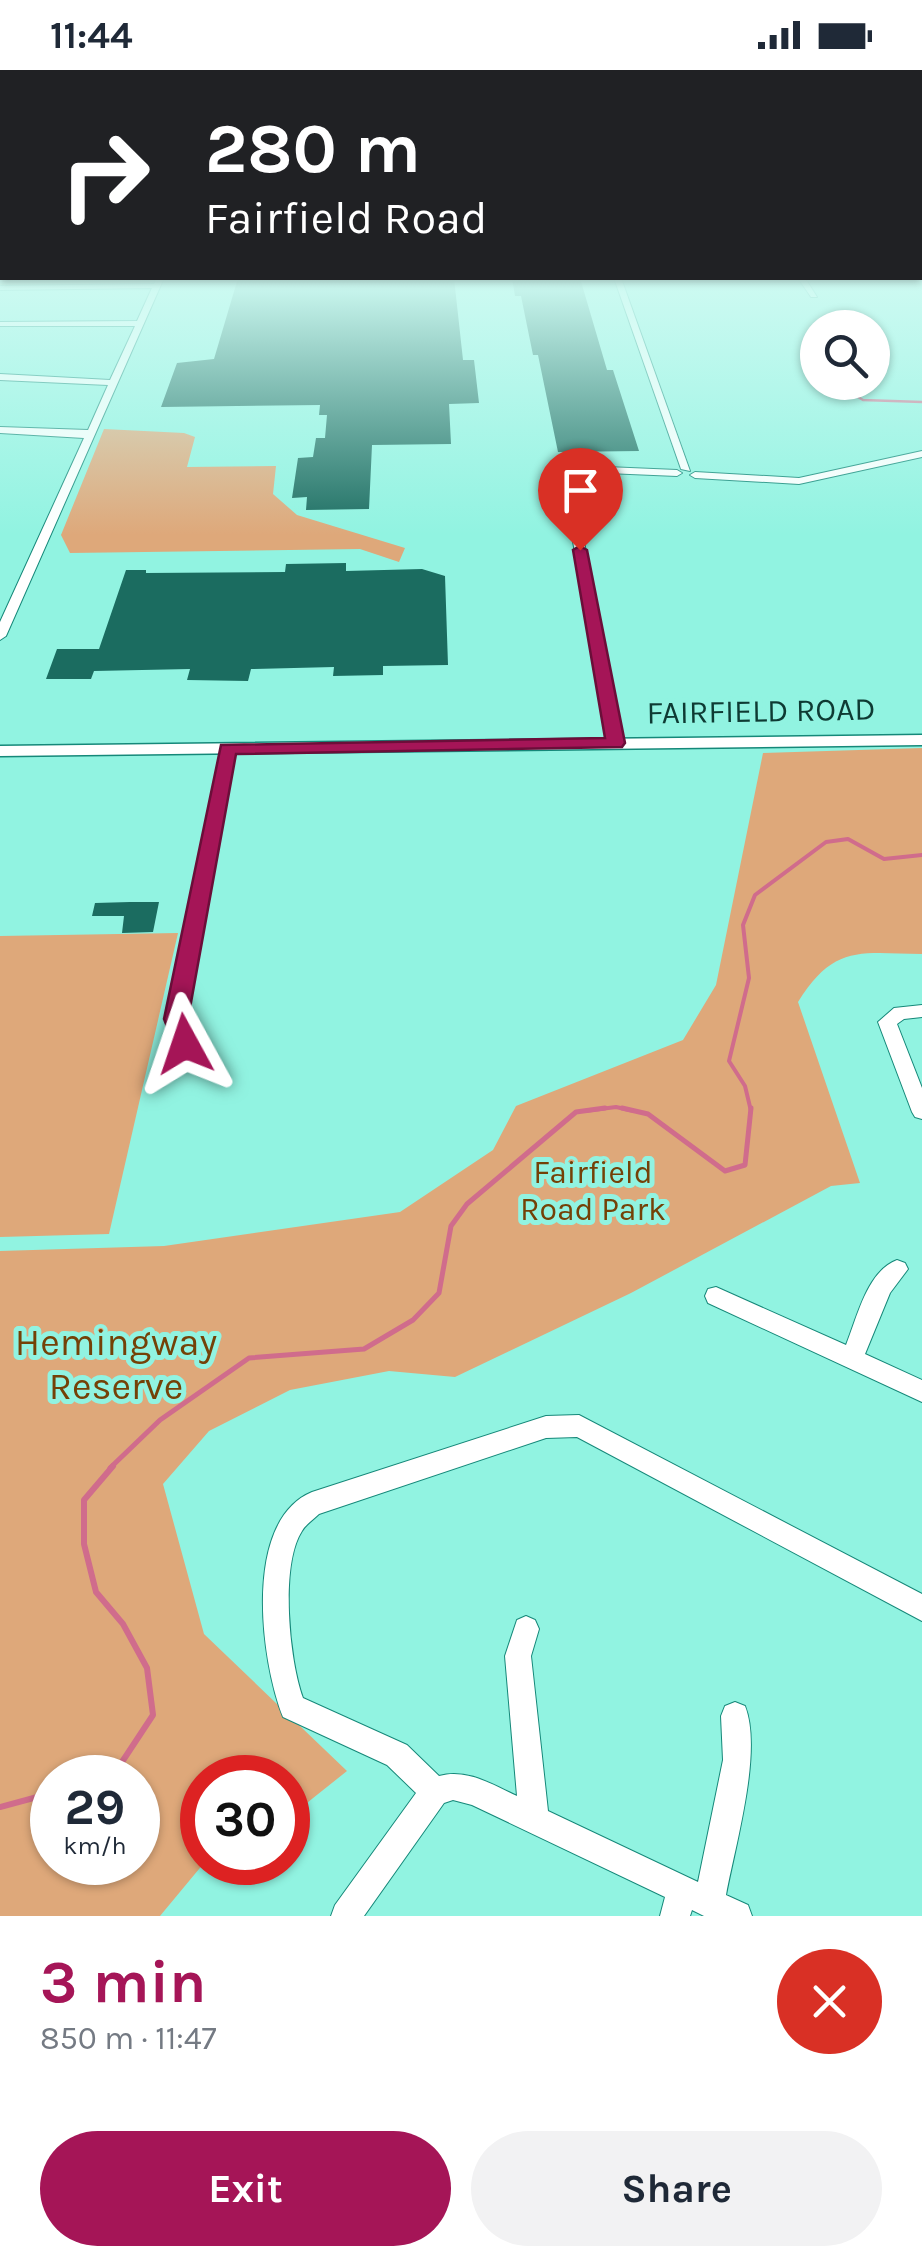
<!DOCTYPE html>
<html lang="en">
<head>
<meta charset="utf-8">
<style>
	:root { --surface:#fff; --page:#f2f2f3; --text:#1f2937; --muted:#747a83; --accent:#a51557 }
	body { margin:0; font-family:Karla,sans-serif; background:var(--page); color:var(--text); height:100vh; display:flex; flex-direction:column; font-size:38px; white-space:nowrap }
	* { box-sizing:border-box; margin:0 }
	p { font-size:32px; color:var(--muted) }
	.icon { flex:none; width:55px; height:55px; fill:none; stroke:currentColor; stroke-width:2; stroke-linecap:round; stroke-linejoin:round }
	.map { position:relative; height:1846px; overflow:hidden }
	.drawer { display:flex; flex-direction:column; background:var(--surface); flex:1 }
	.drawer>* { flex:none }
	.hud { position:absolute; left:0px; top:0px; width:922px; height:210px; box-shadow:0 2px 8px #0004; background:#202124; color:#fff; overflow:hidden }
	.fabs { position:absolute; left:800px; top:240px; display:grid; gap:20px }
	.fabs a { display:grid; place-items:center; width:90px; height:90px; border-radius:50%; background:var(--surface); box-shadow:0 2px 8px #0004; font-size:50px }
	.speed { position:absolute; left:30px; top:1685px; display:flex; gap:20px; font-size:50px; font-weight:700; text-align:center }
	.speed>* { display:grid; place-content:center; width:130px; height:130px; border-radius:50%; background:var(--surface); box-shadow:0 2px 8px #0004; line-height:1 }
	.speed small { font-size:25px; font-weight:400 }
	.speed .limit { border:15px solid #d22; background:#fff; color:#111 }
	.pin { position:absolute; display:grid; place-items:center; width:85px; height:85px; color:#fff; margin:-102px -42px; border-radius:50% 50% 50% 0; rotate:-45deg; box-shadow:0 0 10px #0007 }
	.pin .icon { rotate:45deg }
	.me { position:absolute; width:110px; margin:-55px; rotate:355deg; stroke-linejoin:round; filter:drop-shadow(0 0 8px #0008) }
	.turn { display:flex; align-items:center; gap:35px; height:210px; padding:0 40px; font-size:45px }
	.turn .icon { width:130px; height:130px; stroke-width:2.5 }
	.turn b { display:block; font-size:70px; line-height:85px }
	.round { display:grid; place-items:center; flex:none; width:105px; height:105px; border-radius:52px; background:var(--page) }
	.summary { display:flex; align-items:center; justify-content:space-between; height:170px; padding:0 40px }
	h1 { font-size:60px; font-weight:700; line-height:75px; color:var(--accent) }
	.action { display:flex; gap:20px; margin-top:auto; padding:20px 40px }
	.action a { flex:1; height:115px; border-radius:60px; background:var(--accent); color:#fff; font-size:40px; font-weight:700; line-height:115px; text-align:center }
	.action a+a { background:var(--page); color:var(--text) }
	.status { display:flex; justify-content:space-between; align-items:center; height:70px; padding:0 50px; background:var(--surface); direction:ltr }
	.status svg { height:28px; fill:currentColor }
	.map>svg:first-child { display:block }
	.green { fill:#dea87a; fill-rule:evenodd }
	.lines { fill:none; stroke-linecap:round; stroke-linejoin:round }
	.stream-far3 { stroke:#d06c8c; stroke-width:2.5 }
	.stream-far2 { stroke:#d06c8c; stroke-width:4 }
	.stream-far1 { stroke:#d06c8c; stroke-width:5 }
	.stream { stroke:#d06c8c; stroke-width:6 }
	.building { fill:#1b6c60 }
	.minor-casing { stroke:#158879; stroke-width:2 }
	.major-casing { stroke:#158879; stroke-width:3 }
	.minor { fill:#fff; fill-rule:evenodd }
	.major { fill:#fff; fill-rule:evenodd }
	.route { fill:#a51557; stroke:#6b0e39; stroke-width:2.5 }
	.labels { text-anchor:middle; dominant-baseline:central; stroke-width:10; stroke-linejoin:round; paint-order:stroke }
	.street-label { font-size:32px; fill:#0e3a33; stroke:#91f3e1 }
	.park-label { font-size:32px; fill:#744107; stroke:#91f3e1 }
	.near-park-label { font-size:38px; fill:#744107; stroke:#91f3e1 }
</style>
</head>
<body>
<div class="status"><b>11:44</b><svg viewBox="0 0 49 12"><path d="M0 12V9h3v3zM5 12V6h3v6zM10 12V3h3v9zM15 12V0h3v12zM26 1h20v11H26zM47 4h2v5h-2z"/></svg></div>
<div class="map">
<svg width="922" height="1846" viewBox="0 0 922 1846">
	<rect width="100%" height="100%" fill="#91f3e1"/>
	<g class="green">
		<polygon points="0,207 2,208 152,208 149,214 0,215"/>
		<polygon points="104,359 184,363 195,367 187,397 276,396 273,424 297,445 405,478 399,492 360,479 70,483 61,465"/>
		<path d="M 922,678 L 922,884 C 860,883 834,874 798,932 L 860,1113 L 831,1116 L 631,1223 L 455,1307 L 389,1301 L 290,1320 L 209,1361 L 163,1414 L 204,1564 L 347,1701 L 288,1748 L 288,1708 L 202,1708 L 204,1793 L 160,1846 L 0,1846 L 0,1181 L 164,1176 L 400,1142 L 493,1080 L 516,1036 L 683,970 L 716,915 L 763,683 ZM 52,1708 L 138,1708 L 138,1792 L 52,1792 Z"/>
		<polygon points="178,863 109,1164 0,1167 0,866"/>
	</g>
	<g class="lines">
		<polyline class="stream-far3" points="833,312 863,330 922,332"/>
		<g class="stream-far2">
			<polyline points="585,1041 616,1037 634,1041"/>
			<polyline points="751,1041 745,1016 729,991 749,908 743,855 755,825 826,772 848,769 884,789 922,785"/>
		</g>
		<g class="stream-far1">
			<polyline points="622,1038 648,1044 725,1101 745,1095 751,1038"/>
			<polyline points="110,1398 160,1350 249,1288 364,1279 413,1250 439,1223 451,1156 467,1134 576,1042 605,1038"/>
		</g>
		<g class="stream">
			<polyline points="96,1708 120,1695 153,1645 147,1598 123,1554 96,1522 84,1474 84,1430 113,1396"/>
			<polyline points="0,1737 52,1723"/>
		</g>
	</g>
	<g class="building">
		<polygon points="238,208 454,208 463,290 474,290 479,333 449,334 451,374 372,375 369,439 306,440 307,427 292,428 298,388 313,387 316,368 325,368 327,345 319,345 320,335 161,337 177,293 214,289"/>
		<polygon points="512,208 580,208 607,300 613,300 639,381 558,382 538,285 533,285 521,226 515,226"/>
		<polygon points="346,493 346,501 422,499 445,506 448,595 383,596 383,605 333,606 334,597 251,599 248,611 187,610 190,599 94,601 91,609 46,609 57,579 99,579 126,500 146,500 146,503 285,502 286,494"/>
		<polygon points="130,832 159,832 153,862 122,863 124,846 92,846 95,833"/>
	</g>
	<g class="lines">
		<g class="minor-casing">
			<g id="minor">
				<polygon points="157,208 164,208 6,566 0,570 0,552 84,368 0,363 0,357 88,360 108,315 0,310 0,304 110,310 135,256 0,256 0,252 137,251 152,218 0,220 0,216 154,214"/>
				<polygon points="614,208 621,208 690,401 681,399"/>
				<polygon points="798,208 805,208 817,227 811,227"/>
				<polygon points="922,381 922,387 799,414 695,408 690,405 695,402 799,408"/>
				<polygon points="583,396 677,400 682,403 677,406 583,402 572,408 622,673 615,677 608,673 562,408 567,400"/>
				<polygon points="228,674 235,678 185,949 194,974 191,979 179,979 167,949 221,678"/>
				<polygon points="922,935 922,947 904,949 897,954 922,1018 922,1049 915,1047 912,1042 878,952 894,938"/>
				<path d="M 897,1190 L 905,1193 L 908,1199 L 890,1223 L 865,1284 L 922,1310 L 922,1332 L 708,1233 L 705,1226 L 708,1219 L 716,1217 L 846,1275 C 857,1248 867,1201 897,1190 Z"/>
				<path d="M 579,1345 L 922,1524 L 922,1551 L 577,1367 L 546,1368 L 319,1444 C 314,1449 306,1454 302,1461 C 280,1495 289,1590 303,1628 L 407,1675 L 439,1706 C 467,1698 493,1715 517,1726 L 505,1586 L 517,1550 L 526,1546 L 535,1550 L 539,1559 L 531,1586 L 548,1741 L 698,1812 L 723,1690 L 721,1646 L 725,1636 L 735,1632 L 745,1636 C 763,1681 735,1776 726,1825 L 748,1835 L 752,1846 L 704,1846 L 692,1840 L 690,1846 L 660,1846 L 665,1827 L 472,1735 L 453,1730 L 444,1733 L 364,1846 L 331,1846 L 335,1835 L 416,1723 L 387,1695 L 283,1647 C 261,1592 242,1451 312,1422 L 546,1346 Z"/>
			</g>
		</g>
		<g class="major-casing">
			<polygon id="major" points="922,665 922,675 0,686 0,676"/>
		</g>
		<use href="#minor" class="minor"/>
		<use href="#major" class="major"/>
	</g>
	<linearGradient id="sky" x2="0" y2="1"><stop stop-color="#9e97c3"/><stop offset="0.45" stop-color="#cefaf2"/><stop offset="1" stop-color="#cefaf2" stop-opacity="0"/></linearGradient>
	<rect width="922" height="465" fill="url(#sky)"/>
	<polygon class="route" points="580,476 587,480 625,673 622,677 236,684 188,949 197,974 193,980 176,980 164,949 221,675 605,668 573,480"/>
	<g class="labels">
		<g class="street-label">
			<text transform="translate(761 641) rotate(-1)">FAIRFIELD ROAD</text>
		</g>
		<g class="park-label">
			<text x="593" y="1102">Fairfield<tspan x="593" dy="37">Road Park</tspan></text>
		</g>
		<g class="near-park-label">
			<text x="116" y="1272">Hemingway<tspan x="116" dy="44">Reserve</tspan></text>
		</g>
	</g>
</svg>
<div class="fabs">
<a><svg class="icon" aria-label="search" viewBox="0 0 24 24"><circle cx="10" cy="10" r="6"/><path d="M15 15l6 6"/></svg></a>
</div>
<div class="speed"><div>29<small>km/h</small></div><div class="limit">30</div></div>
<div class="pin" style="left:580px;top:480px;background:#d93025"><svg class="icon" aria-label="arrive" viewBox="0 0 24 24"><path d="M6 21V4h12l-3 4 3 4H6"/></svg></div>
<svg class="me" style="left:185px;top:974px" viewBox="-20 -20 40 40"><path d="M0-17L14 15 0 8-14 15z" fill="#a51557" stroke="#fff" stroke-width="4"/></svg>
<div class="hud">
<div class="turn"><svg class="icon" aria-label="right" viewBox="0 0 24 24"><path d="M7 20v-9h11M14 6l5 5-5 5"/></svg><div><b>280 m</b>Fairfield Road</div></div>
</div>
</div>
<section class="drawer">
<div class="summary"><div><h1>3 min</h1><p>850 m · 11:47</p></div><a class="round" style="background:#d93025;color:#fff"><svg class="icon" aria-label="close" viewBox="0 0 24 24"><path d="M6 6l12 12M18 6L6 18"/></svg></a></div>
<div class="action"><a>Exit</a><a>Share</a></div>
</section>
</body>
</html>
